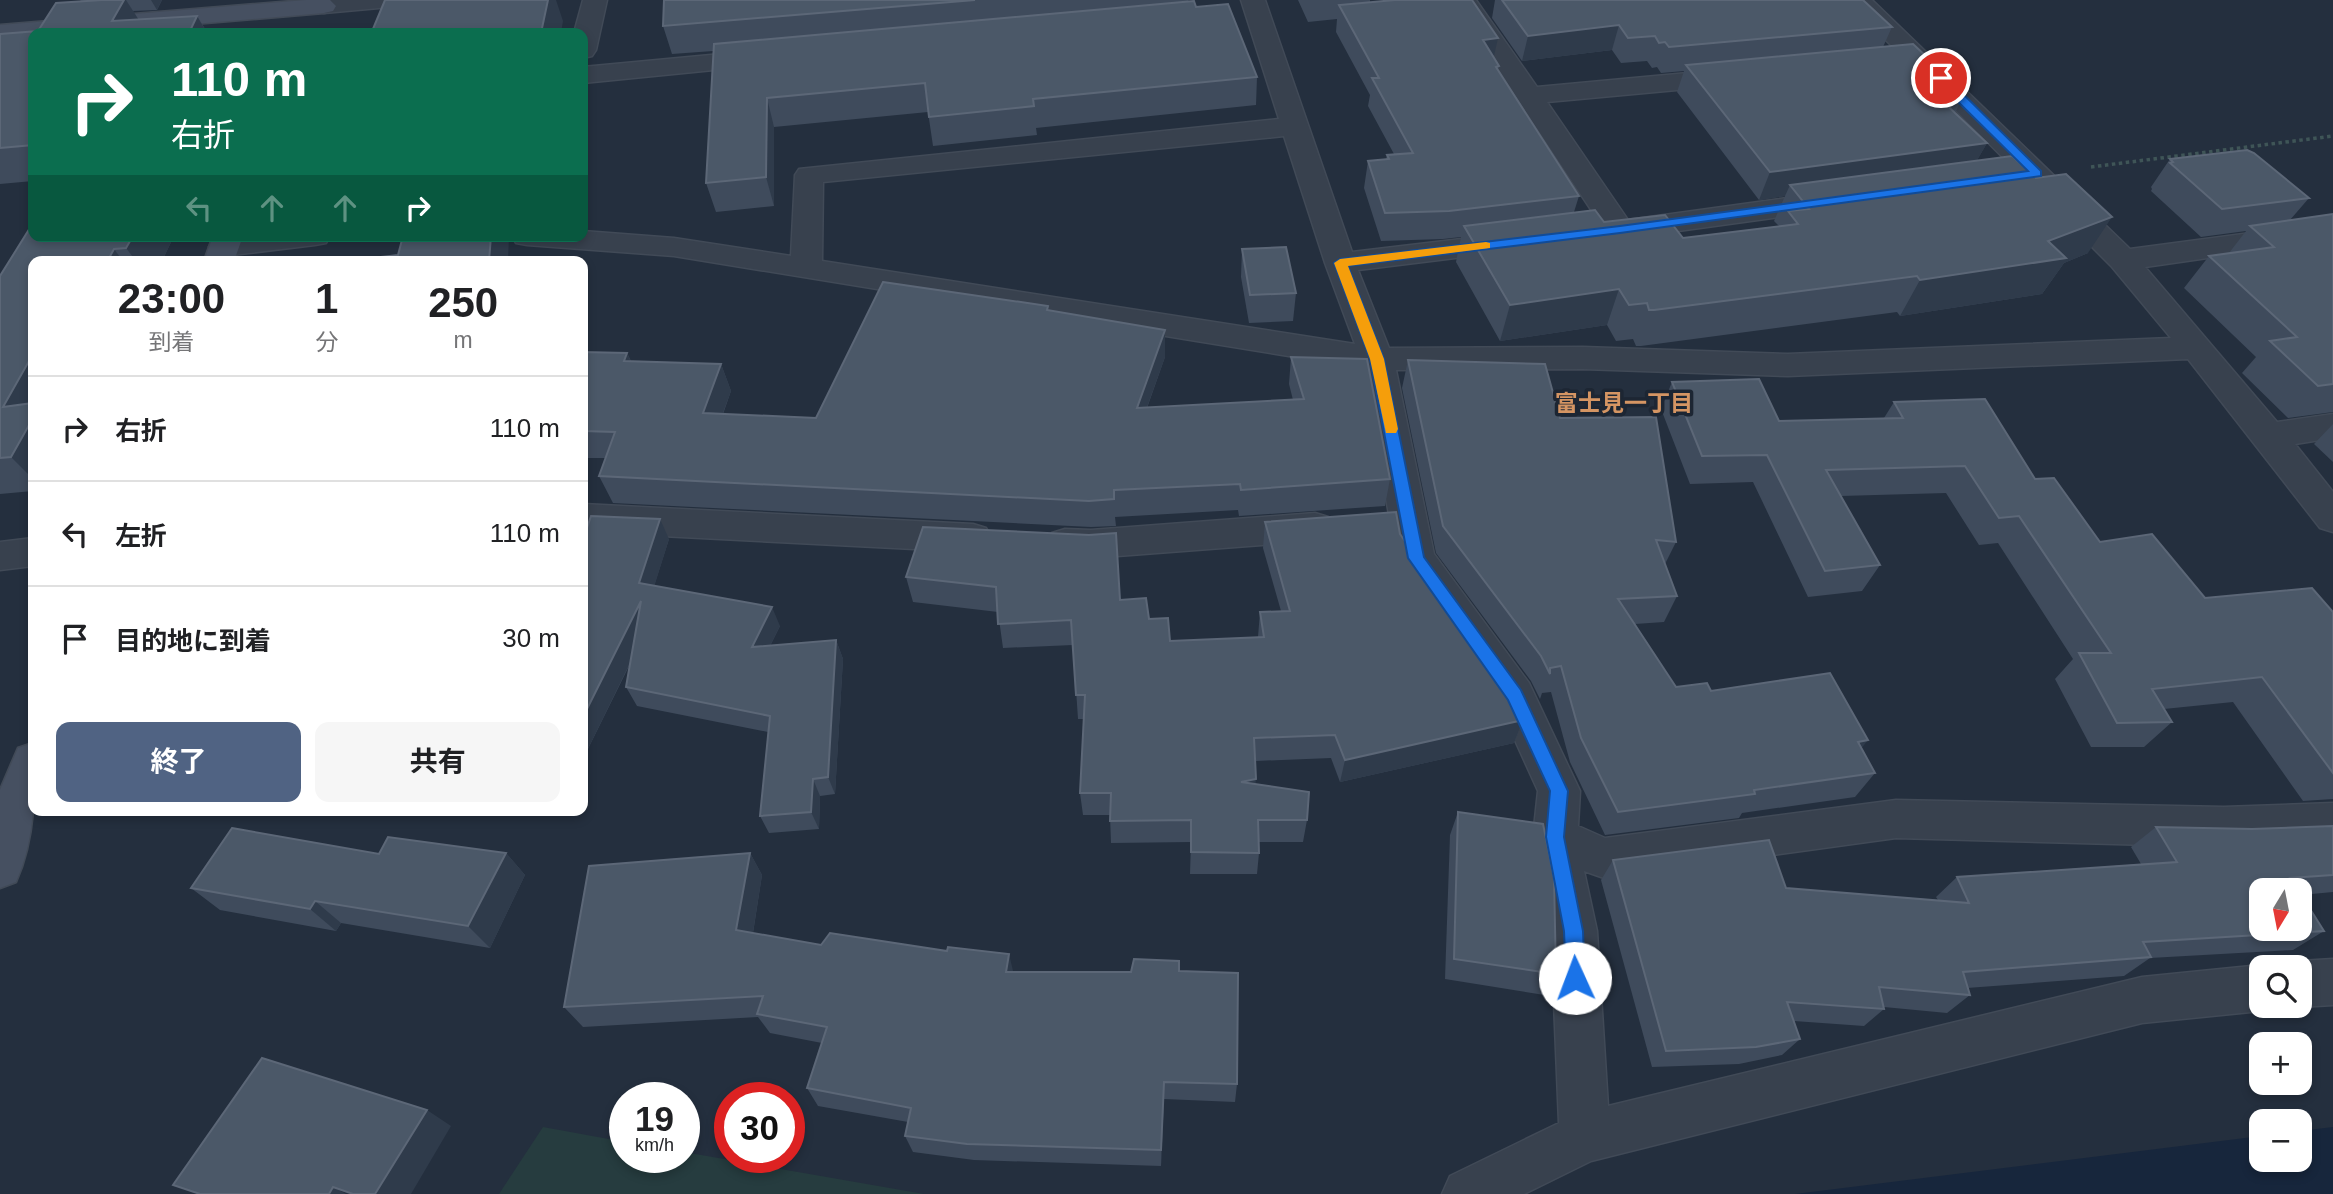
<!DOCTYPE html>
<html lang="ja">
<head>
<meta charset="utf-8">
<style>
	:root { --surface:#fff; --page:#f6f6f6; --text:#202124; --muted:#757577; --line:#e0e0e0; --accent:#506383 }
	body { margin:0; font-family:Arial,"Noto Sans JP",sans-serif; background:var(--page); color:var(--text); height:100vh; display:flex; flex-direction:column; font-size:26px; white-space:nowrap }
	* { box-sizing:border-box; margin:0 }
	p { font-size:23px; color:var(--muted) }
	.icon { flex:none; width:38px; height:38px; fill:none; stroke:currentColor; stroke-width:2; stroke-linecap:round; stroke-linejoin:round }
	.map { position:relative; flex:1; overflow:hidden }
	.panel { position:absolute; left:28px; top:256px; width:560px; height:560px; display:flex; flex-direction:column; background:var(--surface); border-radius:14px; box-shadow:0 4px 10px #0003 }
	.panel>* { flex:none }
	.guide { position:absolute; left:28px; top:28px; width:560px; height:214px; border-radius:14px; box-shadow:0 4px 10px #0003; background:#0b6e4f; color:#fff; overflow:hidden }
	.needle { width:46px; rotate:190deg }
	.fabs { position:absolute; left:2249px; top:878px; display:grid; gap:14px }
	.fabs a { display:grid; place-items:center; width:63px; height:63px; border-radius:14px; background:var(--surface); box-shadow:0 4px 10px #0003; font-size:35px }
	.speed { position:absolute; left:609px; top:1082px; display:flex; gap:14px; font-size:35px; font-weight:700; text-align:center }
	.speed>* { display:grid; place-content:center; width:91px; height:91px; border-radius:50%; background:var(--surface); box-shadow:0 4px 10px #0003; line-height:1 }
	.speed small { font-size:18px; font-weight:400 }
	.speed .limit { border:10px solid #d22; background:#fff; color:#111 }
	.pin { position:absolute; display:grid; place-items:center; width:60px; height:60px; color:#fff; margin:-30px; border:4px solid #fff; border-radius:50%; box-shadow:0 2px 7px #0007 }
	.me { position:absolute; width:77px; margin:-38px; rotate:358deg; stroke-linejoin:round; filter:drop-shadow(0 0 5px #0008) }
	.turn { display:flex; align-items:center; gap:24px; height:147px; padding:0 28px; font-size:32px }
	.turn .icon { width:91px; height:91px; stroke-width:2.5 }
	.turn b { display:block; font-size:49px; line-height:60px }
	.lanes { display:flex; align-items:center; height:66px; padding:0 28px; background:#0003; justify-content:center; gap:35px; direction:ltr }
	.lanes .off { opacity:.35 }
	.eta { display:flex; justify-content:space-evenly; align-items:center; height:119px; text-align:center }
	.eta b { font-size:42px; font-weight:700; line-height:49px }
	.button { display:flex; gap:14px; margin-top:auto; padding:14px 28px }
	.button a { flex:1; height:80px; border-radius:14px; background:var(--accent); color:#fff; font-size:28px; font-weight:700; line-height:80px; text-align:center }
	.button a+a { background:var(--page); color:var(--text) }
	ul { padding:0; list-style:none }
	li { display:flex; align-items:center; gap:21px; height:105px; padding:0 28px; border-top:2px solid var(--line) }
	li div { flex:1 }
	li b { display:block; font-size:26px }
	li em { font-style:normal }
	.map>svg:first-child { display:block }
	.green { fill:#263c3f }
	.water { fill:#17263c }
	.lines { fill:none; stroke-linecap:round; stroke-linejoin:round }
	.street-casing { stroke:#414a57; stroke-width:3 }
	.secondary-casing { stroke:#414a57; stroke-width:3 }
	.path { stroke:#3f5557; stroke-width:3.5; stroke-dasharray:3.5 3.5; stroke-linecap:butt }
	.street { fill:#38414e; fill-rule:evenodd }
	.secondary { fill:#465061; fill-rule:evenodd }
	.wall { fill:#3f4b5c; fill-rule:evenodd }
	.shaded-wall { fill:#2f3b4b }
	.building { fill:#4b5868; stroke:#5c6777; stroke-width:2 }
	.route { fill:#1a73e8; stroke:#114b97; stroke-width:2 }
	.slow { fill:#f59e0b }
	.labels { text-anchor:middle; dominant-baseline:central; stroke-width:7; stroke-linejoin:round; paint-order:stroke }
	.neighbourhood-label { font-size:23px; font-weight:bold; fill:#d59563; stroke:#1d2633 }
</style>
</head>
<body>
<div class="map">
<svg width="2333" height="1194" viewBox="0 0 2333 1194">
	<rect width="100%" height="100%" fill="#242f3e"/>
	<polygon class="green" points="543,1127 625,1142 625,1157 684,1157 684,1152 924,1194 499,1194"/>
	<polygon class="water" points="2333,1127 2333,1194 1795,1194 2261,1136 2261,1160 2300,1160 2300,1131"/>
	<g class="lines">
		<g class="street-casing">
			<g id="street">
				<polygon points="402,0 399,5 390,7 324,13 315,11 312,6 318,0"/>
				<polygon points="583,0 607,0 596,50 592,56 583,58 583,33 574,33"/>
				<path d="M 1241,0 L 1265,0 L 1352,252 L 1512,233 L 1523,235 L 1527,242 L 1523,249 L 1512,251 L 1358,270 L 1389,348 L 1583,347 L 1788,354 L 2171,338 L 2112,267 L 1846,0 L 1872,0 L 2130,249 L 2333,222 L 2333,240 L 2145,267 L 2277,422 L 2333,414 L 2333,438 L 2295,444 L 2333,492 L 2333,532 L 2320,528 L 2188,359 L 1788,376 L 1583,369 L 1396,370 L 1434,554 L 1529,683 L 1580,791 L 1578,826 L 1605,838 L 1896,800 L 2224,807 L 2333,803 L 2333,843 L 2224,847 L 1896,838 L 1604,878 L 1584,871 L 1597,931 L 1608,1106 L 2142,977 L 2261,965 L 2268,968 L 2261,968 L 2261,1006 L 2273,1006 L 2261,1011 L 2142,1023 L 1591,1161 L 1524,1194 L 1442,1194 L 1450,1176 L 1559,1123 L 1551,931 L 1533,837 L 1538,791 L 1499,705 L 1397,558 L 1362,368 L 674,256 L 527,245 L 516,243 L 512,236 L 583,236 L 583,231 L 674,238 L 791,256 L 795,175 L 799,169 L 1279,119 ZM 1284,136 L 1325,263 L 1355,344 L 822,261 L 823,182 Z"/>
				<polygon points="1452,0 1476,0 1537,87 1731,69 1740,71 1744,77 1740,83 1731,85 1547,102 1628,220 1831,192 1841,195 1846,201 1841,207 1831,210 1620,239 1609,237"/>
				<polygon points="764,50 773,52 777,58 773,64 583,83 583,67"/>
				<polygon points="235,236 330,236 326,243 315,245 224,256 213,254 209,247 213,240"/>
				<polygon points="583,504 973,524 986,528 992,538 986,548 973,552 583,532"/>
				<polygon points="1315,513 1328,517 1333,527 1328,537 1315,541 1091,558 1065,557 1052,553 1046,543 1052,533 1065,529 1091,530"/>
				<polygon points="33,538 33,566 0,570 0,542"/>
				<polygon points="2333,959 2333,1005 2300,1007 2298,1006 2300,968 2283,968 2300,961"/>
			</g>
		</g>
		<g class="secondary-casing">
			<g id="secondary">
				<polygon points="306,0 330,0 336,6 333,11 324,13 88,33 33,33 33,38 0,41 0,25"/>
				<polygon points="213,236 243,236 234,261 204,261"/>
				<path d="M 33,743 C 35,791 36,837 16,882 L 0,888 L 0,790 L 18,748 Z"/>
			</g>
		</g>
		<polyline class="path" points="2091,167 2333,136"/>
		<use href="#street" class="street"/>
		<use href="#secondary" class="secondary"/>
	</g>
	<g class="wall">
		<polygon points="80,0 162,0 157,10 133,11 138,20 197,16 207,32 234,33 33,33 33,181 0,184 0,34 38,31 81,1"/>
		<polygon points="664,0 1188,0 1257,77 1256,105 1036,128 1037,135 933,146 928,112 774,127 774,206 716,212 706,183 713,51 672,54 663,26"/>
		<polygon points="1298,0 1370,0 1370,2 1494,57 1499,66 1498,70 1579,196 1574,212 1604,222 1683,238 1779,226 1774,221 1785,196 1759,200 1677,92 1684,71 1661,73 1657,67 1652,68 1647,61 1621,63 1612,50 1522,61 1492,18 1495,0 1863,0 1892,27 1883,47 1965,93 1955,113 1987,143 1977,160 2088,253 2064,263 2042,294 1900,316 1897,312 1641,346 1636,346 1633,339 1616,341 1607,325 1500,341 1456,262 1461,237 1443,239 1381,241 1364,188 1368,161 1386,159 1387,155 1394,154 1368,106 1370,95 1336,32 1337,19 1308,22"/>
		<polygon points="2170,159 2309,198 2290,220 2333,214 2333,412 2288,418 2242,373 2256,357 2184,288 2209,256 2229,253 2246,231 2201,237 2151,191 2152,189 2151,187"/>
		<polygon points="33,223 174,236 162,261 33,261 33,491 0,494 0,276"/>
		<polygon points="1242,249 1296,293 1293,321 1249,323 1241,277"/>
		<polygon points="1049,310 1165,330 1165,357 1147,408 1293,400 1289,384 1291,357 1390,479 1385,506 1239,516 1238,510 1115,517 1116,526 1091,527 613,503 599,476 606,458 583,458 583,352 627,353 631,361 721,364 731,391 723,414 816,418"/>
		<polygon points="1408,360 1560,418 1676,542 1665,564 1677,596 1664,622 1635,624 1676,687 1711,691 1861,748 1875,773 1855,797 1742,813 1739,818 1605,835 1570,762 1551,692 1542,693 1540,699 1531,681 1436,553 1402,388"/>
		<polygon points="1672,382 1779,421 1884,418 1894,402 2035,479 2100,542 2205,598 2333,612 2333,799 2303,801 2233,702 2164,709 2172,722 2144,747 2091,747 2055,679 2073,659 1998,543 1979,545 1946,493 1841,496 1880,565 1862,591 1808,597 1753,482 1690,484 1661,409"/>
		<polygon points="2333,424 2333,462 2314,444"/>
		<polygon points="1265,522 1400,534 1523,720 1514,743 1340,782 1331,758 1255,761 1255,785 1307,820 1303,842 1259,842 1259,853 1257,874 1190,874 1191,842 1111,843 1110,815 1083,815 1080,793 1084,719 1078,719 1073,645 1003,648 998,612 913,602 906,577 1120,600 1149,619 1170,641 1258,637 1260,612 1281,611 1263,548"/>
		<polygon points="583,528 669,539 654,586 780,626 770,646 836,640 843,659 835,794 820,796 819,829 769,833 760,816 768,732 637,706 626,687 631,662 583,759"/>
		<polygon points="1458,812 1556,974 1544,995 1445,979 1450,835"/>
		<path d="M 2333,826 L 2333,892 L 2301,895 L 2324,931 L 2293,950 L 2150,958 L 2124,976 L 1967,988 L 1970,995 L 1947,1013 L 1884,1007 L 1884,1009 L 1864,1026 L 1794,1021 L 1800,1039 L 1782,1055 L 1739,1064 L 1652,1067 L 1601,880 L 1613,860 L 1786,888 L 1938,900 L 1936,897 L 1957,877 L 2141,864 L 2131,847 L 2156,827 L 2252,829 ZM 2261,891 L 2300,891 L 2300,929 Z"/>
		<polygon points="506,853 525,875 490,948 341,923 336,931 220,910 191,888 379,854"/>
		<polygon points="750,853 762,875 753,933 821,945 1013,972 1179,971 1237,1084 1235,1102 1164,1099 1161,1166 974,1160 913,1152 905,1136 908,1122 818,1106 807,1088 822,1043 770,1033 758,1017 583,1027 564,1007"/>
	</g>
	<g class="shaded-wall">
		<polygon points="124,0 126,0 146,31 112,21"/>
		<polygon points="151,0 162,0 157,10"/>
		<polygon points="541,0 556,0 563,21 561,33 541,33"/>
		<polygon points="197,16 207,33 189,33"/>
		<polygon points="1619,25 1612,50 1522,61 1528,36"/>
		<polygon points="1498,38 1492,65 1483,40"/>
		<polygon points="767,98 774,127 774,206 766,177"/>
		<polygon points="1987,143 1971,171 1790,185 1785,196 1759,200 1770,172"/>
		<polygon points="2112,217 2088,253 2064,263 2042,294 1900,316 1920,280 2048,241"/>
		<polygon points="133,236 174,236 162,261 136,261 126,248"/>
		<polygon points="491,236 509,236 508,261 489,261"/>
		<polygon points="114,249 123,261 109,261"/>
		<polygon points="1619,289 1607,325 1500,341 1510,305"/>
		<polygon points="1165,330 1165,357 1137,435 1137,408"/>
		<polygon points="627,353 639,380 624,361"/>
		<polygon points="33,354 33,479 11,457 3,407"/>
		<polygon points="721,364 731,391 713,440 703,413"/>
		<polygon points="660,519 669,539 649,603 639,583"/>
		<polygon points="641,601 651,620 583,759 583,717"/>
		<polygon points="772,607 780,626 760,666 752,647"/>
		<polygon points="836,640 843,659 835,794 828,777"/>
		<polygon points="1523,720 1514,743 1340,782 1345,760"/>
		<polygon points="1868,740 1849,764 1858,742"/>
		<polygon points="813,779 820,796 819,829 811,812"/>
		<polygon points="1256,779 1254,802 1241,782"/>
		<polygon points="506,853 525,875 490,948 468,926"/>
		<polygon points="750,853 762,875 750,951 736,930"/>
		<polygon points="315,901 341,923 336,931 310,909"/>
		<polygon points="1009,954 1014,975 1006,972"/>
		<polygon points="1164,1082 1164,1099 1161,1166 1161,1150"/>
		<polygon points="427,1110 451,1126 411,1194 375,1194"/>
		<polygon points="333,1187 346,1194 329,1194"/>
	</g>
	<g class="building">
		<polygon points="102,0 124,0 112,21 197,16 189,33 33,33 33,145 0,148 0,34 38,31 56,3"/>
		<polygon points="385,0 548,0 541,33 357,33 358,30 373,29"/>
		<polygon points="664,0 975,0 663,26"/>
		<polygon points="1395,0 1472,0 1498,38 1483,40 1499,66 1496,67 1579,196 1449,211 1385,213 1368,161 1389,159 1387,155 1413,153 1372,78 1379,78 1339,5"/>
		<polygon points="1502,0 1863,0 1892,27 1669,47 1665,42 1659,43 1655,36 1628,38 1619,25 1528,36"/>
		<polygon points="1194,1 1196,7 1228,4 1257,77 1033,99 1034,106 929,117 925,83 767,98 766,177 706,183 714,44"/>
		<polygon points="232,30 230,33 198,33"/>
		<polygon points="1913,44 1965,93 1937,96 1987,143 1770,172 1686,65"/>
		<polygon points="2247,150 2254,153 2309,198 2222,209 2170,163 2173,162 2170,159"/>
		<polygon points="2012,156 2036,178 2066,174 2112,217 2048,241 2066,258 1920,280 1917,276 1654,310 1649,310 1647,303 1629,305 1619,289 1510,305 1464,226 1595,210 1604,222 1665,215 1683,238 1798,224 1788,211 1809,209 1790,185"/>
		<polygon points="2333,214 2333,384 2318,386 2270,341 2297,337 2209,256 2274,247 2250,226"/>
		<polygon points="33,223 33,236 133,236 126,248 114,249 108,260 33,261 33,354 3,407 33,403 33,418 11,457 0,458 0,276"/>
		<polygon points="403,236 491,236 489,261 373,261 373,258 398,255"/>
		<polygon points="1286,247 1296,293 1250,295 1242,249"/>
		<polygon points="883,282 1048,306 1047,310 1165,330 1137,408 1304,399 1291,357 1367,359 1390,479 1241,490 1240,484 1114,490 1114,499 1089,501 599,476 615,432 583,431 583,352 627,353 624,361 721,364 703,413 816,418"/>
		<polygon points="1408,360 1545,364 1560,418 1656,417 1676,542 1656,540 1677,596 1618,599 1676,687 1707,683 1711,691 1830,673 1868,740 1858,742 1875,773 1754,790 1755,794 1618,812 1581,738 1561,666 1550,668 1550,674 1541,656 1443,526"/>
		<polygon points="1759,379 1779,421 1903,418 1894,402 1985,399 2035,479 2054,478 2100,542 2152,534 2205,598 2312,588 2333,612 2333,773 2262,677 2152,689 2172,722 2117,723 2079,653 2111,653 2019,516 1999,518 1965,466 1826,470 1880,565 1825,571 1767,455 1702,456 1672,382"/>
		<polygon points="1396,512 1400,534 1505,682 1523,720 1345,760 1335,735 1254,738 1256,779 1241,782 1309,792 1307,820 1258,820 1259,853 1191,852 1191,820 1110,821 1111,793 1080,793 1085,695 1076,695 1071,620 998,624 996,587 906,577 923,527 1089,535 1116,533 1120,600 1146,598 1149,619 1168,618 1170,641 1264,637 1260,612 1290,611 1265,522"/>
		<polygon points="591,516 660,519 639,583 772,607 752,647 836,640 828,777 813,779 811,812 760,816 770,716 626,687 641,601 583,717 583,528 587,528"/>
		<polygon points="1458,812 1543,824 1554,878 1556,974 1454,959"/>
		<polygon points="2333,826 2333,875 2290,878 2298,891 2261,891 2261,929 2300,929 2300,893 2324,931 2143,942 2151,957 1963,972 1970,995 1879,987 1884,1009 1787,1002 1800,1039 1756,1047 1666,1051 1613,860 1769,840 1786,888 1969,903 1957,877 2177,862 2156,827 2252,829"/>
		<polygon points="232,828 379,854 388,837 506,853 468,926 315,901 310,909 191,888"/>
		<polygon points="750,853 736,930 821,945 830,933 947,951 948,947 1009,954 1006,972 1131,972 1134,959 1179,961 1179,971 1238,973 1237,1084 1164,1082 1161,1150 967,1144 905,1136 911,1108 807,1088 827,1027 757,1014 763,996 564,1007 589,866"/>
		<polygon points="262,1058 427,1110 375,1194 353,1194 333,1187 329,1194 200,1194 173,1185"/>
	</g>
	<polygon class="route" points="1937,76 1945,76 2041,171 2041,176 1620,233 1348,266 1384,359 1424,557 1521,690 1568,791 1564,837 1583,931 1585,978 1582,985 1575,988 1568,985 1566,978 1564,931 1546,837 1550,791 1508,700 1408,558 1370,359 1334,263 1340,259 1620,226 2028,171 1937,81"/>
	<polygon class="slow" points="1486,242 1490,243 1490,248 1348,266 1384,359 1398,429 1396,433 1386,433 1370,359 1334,263 1340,259"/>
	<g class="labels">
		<g class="neighbourhood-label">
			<text x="1624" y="403">富士見一丁目</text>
		</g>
	</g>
</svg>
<div class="fabs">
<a><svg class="needle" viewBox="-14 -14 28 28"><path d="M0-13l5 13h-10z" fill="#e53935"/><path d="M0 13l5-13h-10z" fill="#757577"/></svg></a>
<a><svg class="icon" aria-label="search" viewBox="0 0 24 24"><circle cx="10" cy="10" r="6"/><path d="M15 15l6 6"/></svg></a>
<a>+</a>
<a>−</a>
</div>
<div class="speed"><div>19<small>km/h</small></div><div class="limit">30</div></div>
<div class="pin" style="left:1941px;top:78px;background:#d93025"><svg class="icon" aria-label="arrive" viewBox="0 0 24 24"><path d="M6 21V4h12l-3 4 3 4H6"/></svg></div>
<svg class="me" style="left:1575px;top:978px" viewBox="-20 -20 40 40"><circle r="19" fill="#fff"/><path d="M0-13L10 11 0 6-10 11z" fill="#1a73e8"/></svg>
<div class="guide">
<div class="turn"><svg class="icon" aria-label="right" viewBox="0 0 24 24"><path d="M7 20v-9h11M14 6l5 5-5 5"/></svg><div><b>110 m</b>右折</div></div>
<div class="lanes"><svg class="icon off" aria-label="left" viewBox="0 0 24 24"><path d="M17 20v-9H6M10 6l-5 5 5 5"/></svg><svg class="icon off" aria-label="ahead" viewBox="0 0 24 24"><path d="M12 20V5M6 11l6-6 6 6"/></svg><svg class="icon off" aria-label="ahead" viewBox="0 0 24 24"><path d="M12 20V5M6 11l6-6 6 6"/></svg><svg class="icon" aria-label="right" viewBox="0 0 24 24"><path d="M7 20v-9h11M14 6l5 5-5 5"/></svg></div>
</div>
<section class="panel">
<div class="eta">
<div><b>23:00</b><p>到着</p></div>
<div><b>1</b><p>分</p></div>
<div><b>250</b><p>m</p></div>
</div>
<ul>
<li><svg class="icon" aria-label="right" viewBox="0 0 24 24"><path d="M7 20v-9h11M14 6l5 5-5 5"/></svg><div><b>右折</b></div><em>110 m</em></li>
<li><svg class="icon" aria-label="left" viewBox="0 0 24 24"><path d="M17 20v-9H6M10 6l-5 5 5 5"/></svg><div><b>左折</b></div><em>110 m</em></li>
<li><svg class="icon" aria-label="arrive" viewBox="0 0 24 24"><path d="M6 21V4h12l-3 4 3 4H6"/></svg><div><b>目的地に到着</b></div><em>30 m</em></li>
</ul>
<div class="button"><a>終了</a><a>共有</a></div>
</section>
</div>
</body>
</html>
